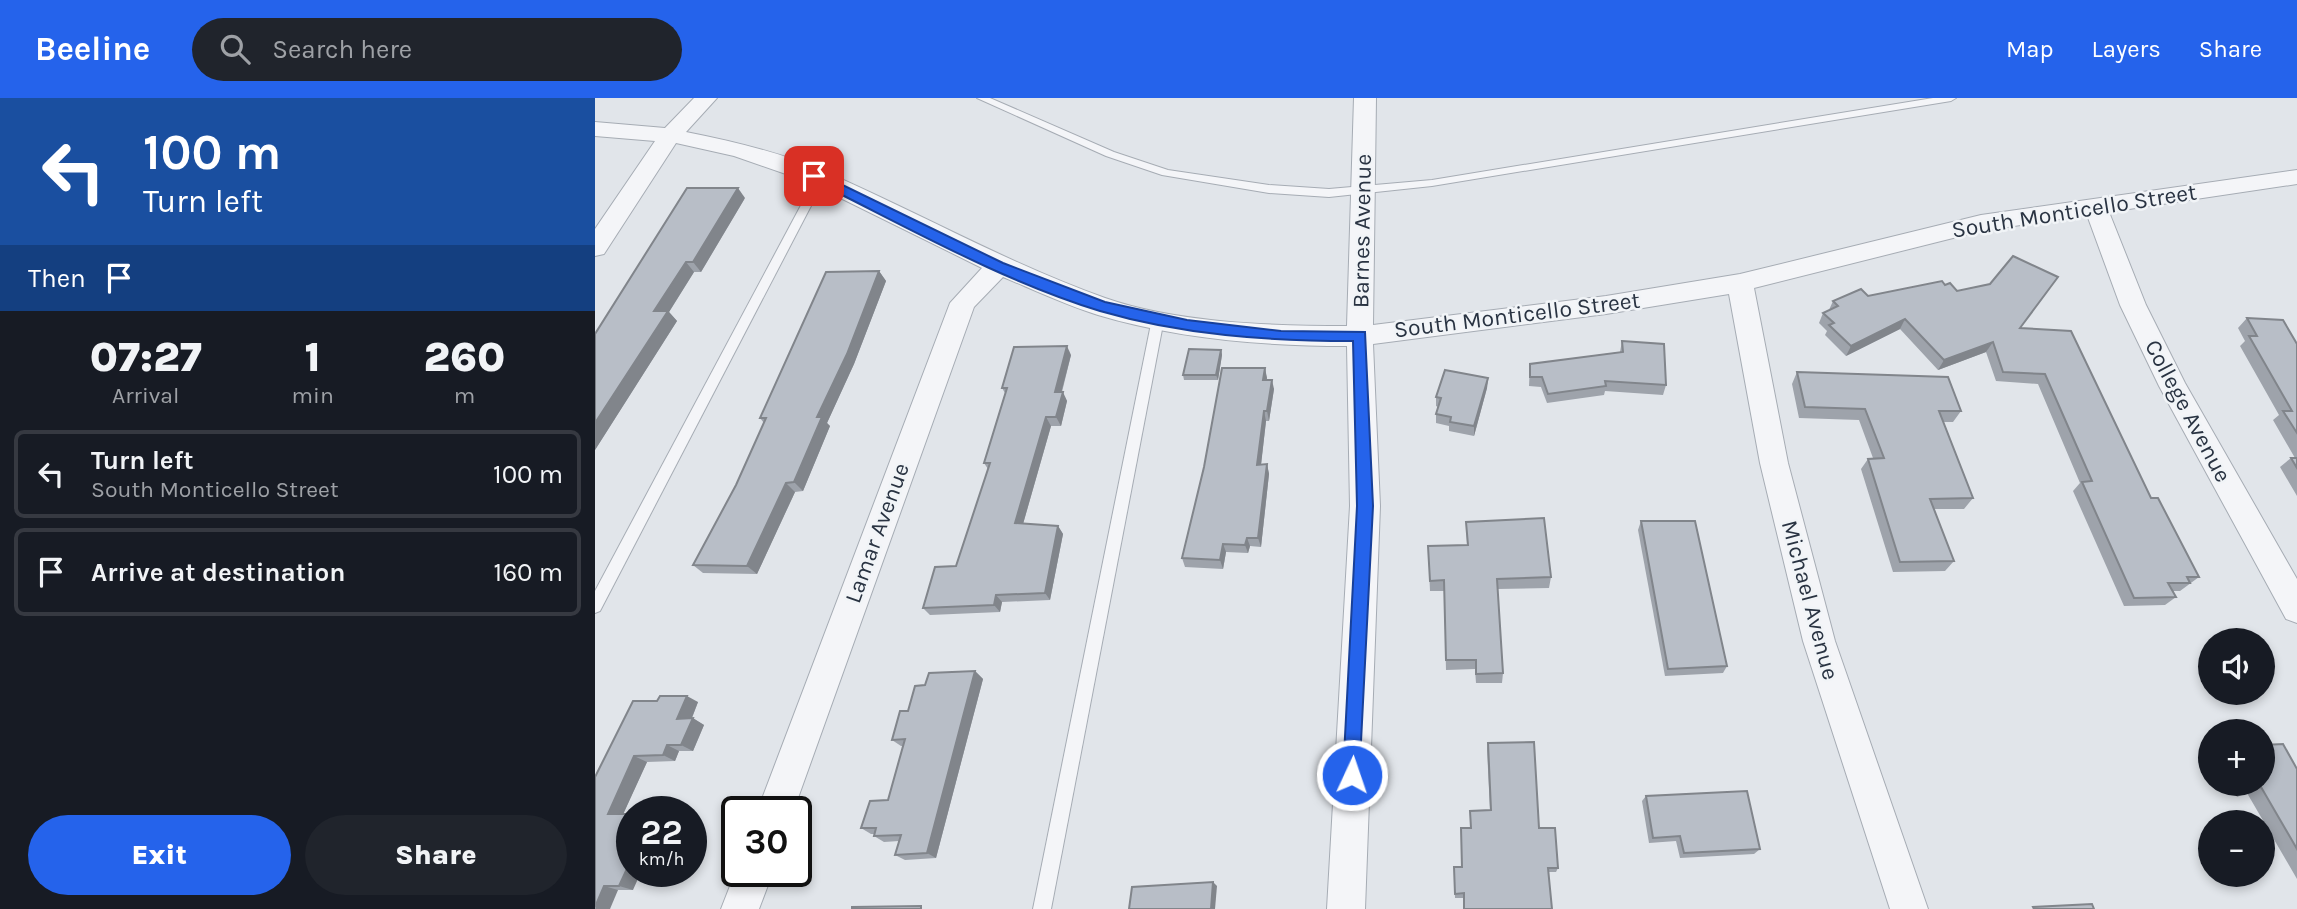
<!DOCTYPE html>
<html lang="en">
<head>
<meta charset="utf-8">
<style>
	:root { --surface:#171b24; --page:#20242c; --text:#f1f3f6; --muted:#9ea1a6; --line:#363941; --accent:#2563eb }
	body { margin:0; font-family:Karla,sans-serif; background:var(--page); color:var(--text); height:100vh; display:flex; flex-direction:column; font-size:26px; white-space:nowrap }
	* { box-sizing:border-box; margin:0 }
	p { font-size:23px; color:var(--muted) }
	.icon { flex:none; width:38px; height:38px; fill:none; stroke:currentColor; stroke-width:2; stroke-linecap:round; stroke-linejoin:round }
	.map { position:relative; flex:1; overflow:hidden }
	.sheet { display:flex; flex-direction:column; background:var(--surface); width:595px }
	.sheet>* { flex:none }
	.top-card { background:#1a4fa0; color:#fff; overflow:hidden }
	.fabs { position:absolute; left:1603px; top:530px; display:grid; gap:14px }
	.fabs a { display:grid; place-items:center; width:77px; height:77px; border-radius:50%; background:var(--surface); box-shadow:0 4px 10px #0003; font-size:35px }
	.speed { position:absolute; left:21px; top:698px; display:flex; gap:14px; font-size:35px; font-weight:700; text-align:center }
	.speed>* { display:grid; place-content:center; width:91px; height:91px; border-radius:50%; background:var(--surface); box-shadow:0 4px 10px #0003; line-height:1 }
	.speed small { font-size:18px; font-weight:400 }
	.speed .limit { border:4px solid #111; border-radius:10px; background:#fff; color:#111 }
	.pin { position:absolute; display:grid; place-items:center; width:60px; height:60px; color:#fff; margin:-30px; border-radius:14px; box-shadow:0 4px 10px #0006 }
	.me { position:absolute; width:77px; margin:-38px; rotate:3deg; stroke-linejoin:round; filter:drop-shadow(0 0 5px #0008) }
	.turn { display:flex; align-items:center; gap:24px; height:147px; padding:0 28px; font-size:32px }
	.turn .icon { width:91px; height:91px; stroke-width:2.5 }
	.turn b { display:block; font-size:49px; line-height:60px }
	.then { display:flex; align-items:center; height:66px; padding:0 28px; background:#0003; gap:14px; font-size:26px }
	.eta { display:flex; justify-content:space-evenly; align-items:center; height:119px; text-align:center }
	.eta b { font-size:42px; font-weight:800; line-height:49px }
	.primary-button { display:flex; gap:14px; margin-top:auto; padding:14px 28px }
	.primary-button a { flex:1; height:80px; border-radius:42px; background:var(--accent); color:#fff; font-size:28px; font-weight:800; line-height:80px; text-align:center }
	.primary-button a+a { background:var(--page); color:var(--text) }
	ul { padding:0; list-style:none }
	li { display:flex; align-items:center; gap:21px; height:88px; margin:0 14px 10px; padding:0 14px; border:4px solid var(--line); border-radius:10px }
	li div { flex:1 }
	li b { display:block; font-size:26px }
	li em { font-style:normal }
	header { display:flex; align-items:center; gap:42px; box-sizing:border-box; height:98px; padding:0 35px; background:var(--accent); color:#fff }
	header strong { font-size:33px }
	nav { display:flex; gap:38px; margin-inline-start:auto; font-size:24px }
	.search { width:490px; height:63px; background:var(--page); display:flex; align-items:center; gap:18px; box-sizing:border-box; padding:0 24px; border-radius:38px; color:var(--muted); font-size:26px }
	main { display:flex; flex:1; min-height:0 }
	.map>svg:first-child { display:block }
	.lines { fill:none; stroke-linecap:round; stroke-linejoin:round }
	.service-casing { stroke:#a6acb4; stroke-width:2 }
	.minor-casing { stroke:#a6acb4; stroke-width:2 }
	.service { fill:#f4f5f8; fill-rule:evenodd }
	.minor { fill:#f4f5f8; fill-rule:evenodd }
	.wall { fill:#9ea3ab }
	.shaded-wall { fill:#81858b }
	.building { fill:#b8bec7; stroke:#81858b; stroke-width:2 }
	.route { fill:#2563eb; stroke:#184099; stroke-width:2 }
	.labels { text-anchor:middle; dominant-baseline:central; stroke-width:5; stroke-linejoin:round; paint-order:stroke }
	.street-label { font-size:23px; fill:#293342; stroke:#f1f4f7 }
</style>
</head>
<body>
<header>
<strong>Beeline</strong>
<div class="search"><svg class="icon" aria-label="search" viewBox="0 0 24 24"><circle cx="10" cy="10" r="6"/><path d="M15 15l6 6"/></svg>Search here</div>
<nav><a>Map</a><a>Layers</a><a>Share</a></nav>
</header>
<main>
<section class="sheet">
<div class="top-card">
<div class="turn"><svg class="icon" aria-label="left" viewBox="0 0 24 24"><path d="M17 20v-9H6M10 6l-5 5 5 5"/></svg><div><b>100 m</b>Turn left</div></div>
<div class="then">Then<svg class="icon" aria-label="arrive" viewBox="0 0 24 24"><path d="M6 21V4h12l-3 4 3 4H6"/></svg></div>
</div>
<div class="eta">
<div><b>07:27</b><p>Arrival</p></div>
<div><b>1</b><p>min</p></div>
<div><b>260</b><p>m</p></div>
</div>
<ul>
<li><svg class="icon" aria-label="left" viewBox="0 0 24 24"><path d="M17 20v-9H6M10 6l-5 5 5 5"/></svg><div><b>Turn left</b><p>South Monticello Street</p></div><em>100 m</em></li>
<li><svg class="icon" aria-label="arrive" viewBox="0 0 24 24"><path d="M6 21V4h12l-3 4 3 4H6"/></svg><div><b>Arrive at destination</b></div><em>160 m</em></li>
</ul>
<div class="primary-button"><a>Exit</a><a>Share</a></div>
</section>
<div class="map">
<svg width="1702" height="811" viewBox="0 0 1702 811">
	<rect width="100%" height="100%" fill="#e1e5ea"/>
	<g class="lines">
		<g class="service-casing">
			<g id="service">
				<polygon points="382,0 395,0 519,54 573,72 674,87 734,91 837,82 1338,0 1361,0 1356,3 837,88 734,99 674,95 567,77 511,58"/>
				<polygon points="225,78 230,81 5,513 0,515 0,493 220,81"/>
				<polygon points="563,217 569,221 456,811 438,811 557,221"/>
			</g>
		</g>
		<g class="minor-casing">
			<g id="minor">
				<path d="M 99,0 L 122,0 L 91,34 C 137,43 184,54 228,73 C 323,114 412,165 510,200 C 581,225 677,228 752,228 L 759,0 L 781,0 L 778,227 L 1011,198 L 1145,176 L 1386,117 L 1702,72 L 1702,86 L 1514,114 L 1551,207 L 1590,285 L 1702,481 L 1702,525 L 1691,521 L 1564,288 L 1525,207 L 1492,117 L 1386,133 L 1159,190 L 1193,365 L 1240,543 L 1333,811 L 1295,811 L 1208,543 L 1165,365 L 1134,196 L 1011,216 L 778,246 L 785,408 L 770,811 L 732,811 L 755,408 L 752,248 C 669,248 583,241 503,217 C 471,207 439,192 408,179 L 379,209 L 198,714 L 162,714 L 355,205 L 387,170 L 211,83 L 139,58 L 81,45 L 9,156 L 0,158 L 0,131 L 60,43 L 0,38 L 0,24 L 70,30 Z"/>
				<polygon points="142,770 142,774 178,774 164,811 126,811"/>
			</g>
		</g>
		<use href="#service" class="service"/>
		<use href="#minor" class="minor"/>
	</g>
	<g class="wall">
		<polygon points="150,100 106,174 99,174 74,214 82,223 0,352 0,236"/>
		<polygon points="284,173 291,183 259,266 232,325 235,328 208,393 200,394 162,476 108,475 98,467 141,387 169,325 165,320"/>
		<polygon points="1395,186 1425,230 1556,400 1604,479 1585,493 1578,493 1581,499 1570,507 1529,508 1478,393 1485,385 1443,286 1401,283 1391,254 1343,272 1305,231 1251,258 1230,237 1232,233 1224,225 1228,215 1234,212 1238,203 1350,187 1362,193"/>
		<polygon points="1652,220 1702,246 1702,398 1685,369 1696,360 1700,360 1678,322 1684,317 1645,248 1650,243 1643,230"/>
		<polygon points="1027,243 1071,287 1068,297 1010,293 1009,297 952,305 946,289 934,288 935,266 1025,254"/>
		<polygon points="626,252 627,257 623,282 589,282 588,277"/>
		<polygon points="476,257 467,294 472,303 466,328 456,328 428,426 463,428 468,436 455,502 407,504 405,514 335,517 328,510 361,468 393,371 389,365 410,295 407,290"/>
		<polygon points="670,270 672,282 679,291 674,323 671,323 666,366 672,366 674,376 666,449 655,448 653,455 631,454 628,471 590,469 587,460"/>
		<polygon points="1202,274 1366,313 1358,324 1348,324 1378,400 1369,411 1339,411 1359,463 1350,473 1298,474 1266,371 1273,361 1278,360 1264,322 1204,320 1197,286"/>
		<polygon points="893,280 892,290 879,338 854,333 854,328 841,325 841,316 843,309 841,308 841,299"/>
		<polygon points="1046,423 1132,568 1128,575 1070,578 1043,432"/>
		<polygon points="871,424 956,479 954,490 902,491 908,575 907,585 881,585 880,571 851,572 849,493 835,493 833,448 872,447"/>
		<polygon points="380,573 388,581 341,760 310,762 300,757 304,743 289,744 279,738 280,736 276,736 266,730 293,702 308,648 306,648 297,642 313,613 330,587"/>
		<polygon points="38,603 103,604 97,620 109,627 98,653 84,653 80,663 52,664 28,716 38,792 23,792 0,811"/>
		<polygon points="893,645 944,730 963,770 961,774 954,774 869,800 860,800 859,769 867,769 875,730 895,712 892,651"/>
		<polygon points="1702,671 1702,781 1652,695 1642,699 1635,686 1668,686"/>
		<polygon points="1051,698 1165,751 1159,756 1085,760 1081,743 1054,745 1047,703"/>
	</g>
	<g class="shaded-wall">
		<polygon points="143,90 150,100 106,174 98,164"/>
		<polygon points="91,164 99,174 74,214 82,223 0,352 0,325 59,213"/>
		<polygon points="284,173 291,183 259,266 232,325 235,328 208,393 199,384 222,319"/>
		<polygon points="1310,221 1305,231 1251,258 1256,248"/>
		<polygon points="1398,244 1391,254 1343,272 1349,262"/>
		<polygon points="472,248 476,257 464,303 460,294"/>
		<polygon points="626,252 627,257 623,282 621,277"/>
		<polygon points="670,270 672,280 670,291 668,282"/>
		<polygon points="893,280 892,290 879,338 879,328"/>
		<polygon points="677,282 679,291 674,323 672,313"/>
		<polygon points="468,294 472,303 466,328 461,319"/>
		<polygon points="669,313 671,323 665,376 662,367"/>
		<polygon points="451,319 456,328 426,433 420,425"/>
		<polygon points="672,366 674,376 666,449 663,440"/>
		<polygon points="191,385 200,394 162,476 152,468"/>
		<polygon points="463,428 468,436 455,502 450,495"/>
		<polygon points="652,440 655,448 653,455 650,447"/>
		<polygon points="628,446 631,454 628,471 625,462"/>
		<polygon points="401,497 407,504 405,514 399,507"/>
		<polygon points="380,573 388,581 341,760 332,755"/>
		<polygon points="92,598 103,604 94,627 82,621"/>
		<polygon points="98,620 109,627 98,653 86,647"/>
		<polygon points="72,647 84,653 80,663 68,657"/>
		<polygon points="39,658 52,664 26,721 13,716"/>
		<polygon points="37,760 37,774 46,774 38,792 24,788"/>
		<polygon points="618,784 622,788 620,811 616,811"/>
		<polygon points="9,788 23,792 15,811 0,811"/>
	</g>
	<g class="building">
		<polygon points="92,90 143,90 98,164 91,164 59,213 73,213 0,325 0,236"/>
		<polygon points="1418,158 1463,179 1425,230 1476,233 1556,400 1563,400 1604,479 1592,479 1595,485 1573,485 1581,499 1539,500 1487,384 1497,383 1450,276 1408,274 1398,244 1349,262 1310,221 1256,248 1234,227 1239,225 1228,215 1243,208 1238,203 1266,191 1273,198 1347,183 1350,187 1355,185 1362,193 1395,186"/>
		<polygon points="284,173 252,256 222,319 227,319 199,384 191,385 152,468 98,467 141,387 171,320 165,320 231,174"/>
		<polygon points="1652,220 1688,222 1702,246 1702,335 1688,313 1697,313 1654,238 1662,238"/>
		<polygon points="1027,243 1069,246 1071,287 1010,283 1011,288 953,296 947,279 935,279 935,266 1028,254"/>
		<polygon points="472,248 460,294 468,294 461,319 451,319 420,425 463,428 450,495 401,497 399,507 328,510 340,469 361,468 395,365 389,365 412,290 407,290 419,249"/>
		<polygon points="594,251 626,252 621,277 588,277"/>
		<polygon points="627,270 670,270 668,282 677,282 672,313 669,313 662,367 672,366 663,440 652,440 650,447 628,446 625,462 587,460 609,369"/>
		<polygon points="850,272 893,280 879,328 855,324 856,319 841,316 846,300 841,299"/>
		<polygon points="1202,274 1353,279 1366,313 1344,313 1378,400 1335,401 1359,463 1305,464 1273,361 1289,360 1270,311 1210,309"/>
		<polygon points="1696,360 1702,360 1702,370"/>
		<polygon points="949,420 956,479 902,481 908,575 881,576 881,562 851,562 849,482 835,483 833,448 873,447 871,424"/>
		<polygon points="1046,423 1100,423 1132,568 1073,571"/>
		<polygon points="380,573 332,755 300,757 306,737 279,738 281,730 266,730 275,703 293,702 310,641 297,642 305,613 313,613 320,588 330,587 334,575"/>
		<polygon points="65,598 92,598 82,621 98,620 86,647 72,647 68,657 39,658 13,716 37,716 37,760 24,788 9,788 0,809 0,679 38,603 62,603"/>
		<polygon points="939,644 944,730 960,730 963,770 953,770 957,811 869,811 869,795 860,796 859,769 867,769 866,730 876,730 875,713 896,712 893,645"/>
		<polygon points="1688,646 1702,671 1702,751 1666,689 1655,693 1651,686 1668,686 1668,647"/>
		<polygon points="1152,693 1165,751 1089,755 1085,738 1058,740 1051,698"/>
		<polygon points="618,784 616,811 534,811 537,789"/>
		<polygon points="1497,806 1499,811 1439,811 1438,809"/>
		<polygon points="326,808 326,811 257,811 257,809"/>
	</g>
	<path class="route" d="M 215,75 L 223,75 L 408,165 L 510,204 L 592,222 L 686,233 L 770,234 L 778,408 L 764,683 L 757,686 L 751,683 L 748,677 L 762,408 L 758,243 C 673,243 587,237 505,213 C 404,182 309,127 215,81 Z"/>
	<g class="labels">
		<g class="street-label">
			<text transform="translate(1479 113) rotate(-9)">South Monticello Street</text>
			<text transform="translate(767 133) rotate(-89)">Barnes Avenue</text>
			<text transform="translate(922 217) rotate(-7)">South Monticello Street</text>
			<text transform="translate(1593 313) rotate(62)">College Avenue</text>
			<text transform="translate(282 435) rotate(-70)">Lamar Avenue</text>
			<text transform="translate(1215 502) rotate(75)">Michael Avenue</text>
		</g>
	</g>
</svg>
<div class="fabs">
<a><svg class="icon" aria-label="sound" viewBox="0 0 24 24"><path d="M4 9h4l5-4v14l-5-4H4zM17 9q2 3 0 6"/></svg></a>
<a>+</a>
<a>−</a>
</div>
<div class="speed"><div>22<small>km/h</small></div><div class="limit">30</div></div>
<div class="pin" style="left:219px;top:78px;background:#d93025"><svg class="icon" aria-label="arrive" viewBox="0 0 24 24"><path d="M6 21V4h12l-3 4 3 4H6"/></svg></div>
<svg class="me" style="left:757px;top:677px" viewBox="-20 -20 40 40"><circle r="17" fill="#2563eb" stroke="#fff" stroke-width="3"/><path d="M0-11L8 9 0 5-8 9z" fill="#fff"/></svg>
</div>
</main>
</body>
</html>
